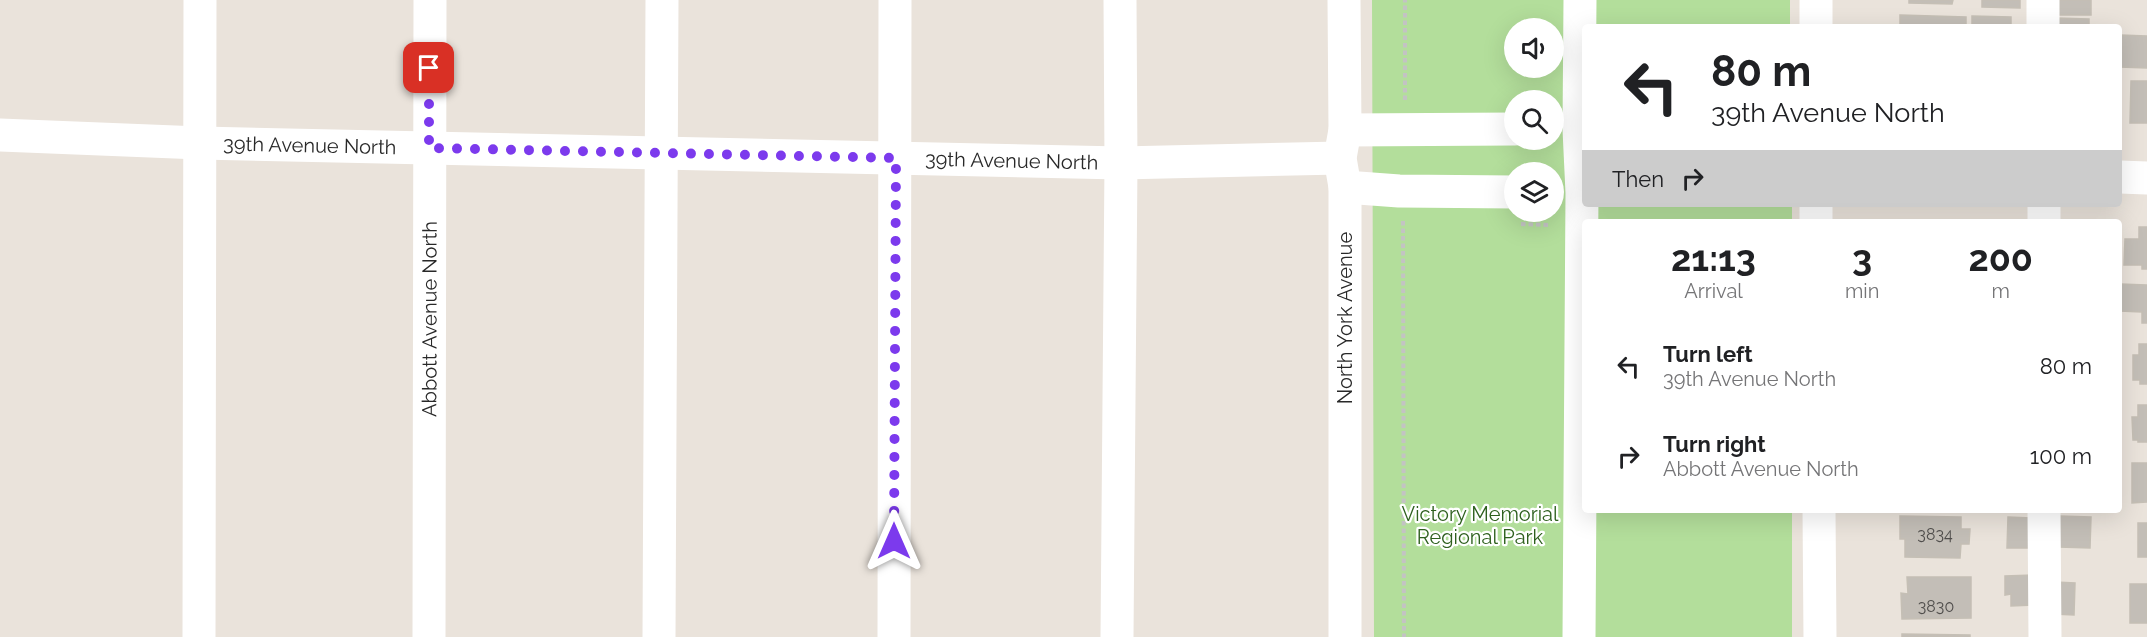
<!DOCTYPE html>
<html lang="en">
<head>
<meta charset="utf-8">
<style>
	:root { --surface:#fff; --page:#f6f6f6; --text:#202124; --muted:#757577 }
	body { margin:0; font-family:Raleway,sans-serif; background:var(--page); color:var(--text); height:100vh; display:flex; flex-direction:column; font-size:22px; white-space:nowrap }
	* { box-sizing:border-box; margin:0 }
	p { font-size:20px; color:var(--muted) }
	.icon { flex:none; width:33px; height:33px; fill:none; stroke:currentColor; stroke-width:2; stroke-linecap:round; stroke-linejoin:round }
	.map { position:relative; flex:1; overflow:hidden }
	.details { position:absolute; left:1582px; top:219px; width:540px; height:294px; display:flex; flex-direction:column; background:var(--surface); border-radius:6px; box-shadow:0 6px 24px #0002 }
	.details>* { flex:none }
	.top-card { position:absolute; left:1582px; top:24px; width:540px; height:183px; border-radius:6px; box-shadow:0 6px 24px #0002; background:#fff; color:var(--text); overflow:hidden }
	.buttons { position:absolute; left:1504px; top:18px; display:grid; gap:12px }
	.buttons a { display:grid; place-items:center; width:60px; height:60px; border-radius:50%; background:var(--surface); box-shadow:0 6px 24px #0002; font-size:30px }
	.pin { position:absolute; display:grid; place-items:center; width:51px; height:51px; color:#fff; margin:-26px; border-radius:12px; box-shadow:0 3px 9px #0006 }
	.me { position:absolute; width:66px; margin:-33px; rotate:0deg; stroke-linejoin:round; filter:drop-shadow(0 0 4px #0008) }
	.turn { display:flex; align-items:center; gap:21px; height:126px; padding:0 30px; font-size:27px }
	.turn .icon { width:78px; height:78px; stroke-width:2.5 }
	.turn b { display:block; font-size:42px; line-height:51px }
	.then { display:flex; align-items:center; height:57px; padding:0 30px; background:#0003; gap:12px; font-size:22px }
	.eta { display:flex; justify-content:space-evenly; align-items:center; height:102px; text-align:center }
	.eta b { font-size:36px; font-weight:700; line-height:42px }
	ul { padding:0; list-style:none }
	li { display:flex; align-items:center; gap:18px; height:90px; padding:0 30px }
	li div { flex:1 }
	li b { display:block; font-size:22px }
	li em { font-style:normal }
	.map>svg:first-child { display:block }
	.green { fill:#b3de9b; fill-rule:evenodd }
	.building { fill:#c3beb7; stroke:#c5bfb5; stroke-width:1.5 }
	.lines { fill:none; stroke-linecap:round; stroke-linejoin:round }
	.path { stroke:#c3c3c3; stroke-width:4; stroke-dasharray:4.5 3; stroke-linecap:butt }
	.minor { stroke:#fff; stroke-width:33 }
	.route { stroke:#7c3aed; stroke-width:10; stroke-dasharray:0 18 }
	.labels { text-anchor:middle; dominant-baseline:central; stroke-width:4.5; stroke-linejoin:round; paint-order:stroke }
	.number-label { font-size:16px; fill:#504e4c }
	.street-label { font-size:20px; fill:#292929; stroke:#fff }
	.park-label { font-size:20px; fill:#2e601e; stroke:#fff }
</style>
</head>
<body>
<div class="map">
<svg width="2147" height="637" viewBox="0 0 2147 637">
	<rect width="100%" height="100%" fill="#eae3db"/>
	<path class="green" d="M 1372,0 L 1790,0 L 1790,27 L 1586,27 L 1586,204 L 1792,204 L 1792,222 L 1586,222 L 1586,510 L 1792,510 L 1792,637 L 1374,637 ZM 1515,28 L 1554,28 L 1554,68 L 1515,68 ZM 1515,100 L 1554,100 L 1554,140 L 1515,140 ZM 1515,172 L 1554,172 L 1554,212 L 1515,212 Z"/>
	<g class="building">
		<polygon points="1909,0 1953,0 1952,4 1909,3"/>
		<polygon points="1982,0 2020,0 2020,8 1982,7"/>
		<rect x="2054" y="0" width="37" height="15"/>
		<polygon points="1900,15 1966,17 1966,27 1900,27"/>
		<polygon points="1972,16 2011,17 2011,27 1972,27"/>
		<polygon points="2055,18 2089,19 2089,27 2054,27"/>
		<polygon points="2120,35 2147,36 2147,68 2120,67"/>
		<polygon points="2131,81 2147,81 2147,123 2130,123"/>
		<polygon points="2139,227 2147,227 2147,269 2142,269 2142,265 2124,265 2125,239 2139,239"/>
		<polygon points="2120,284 2147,285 2147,323 2142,323 2142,312 2120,311"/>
		<polygon points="2139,344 2147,344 2147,384 2140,384 2140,380 2133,380 2133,355 2139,355"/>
		<polygon points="2138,405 2147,405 2147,442 2138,442 2138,440 2133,440 2132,417 2138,417"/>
		<polygon points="2132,463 2147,463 2147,502 2132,503"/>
		<polygon points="1900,516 1961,517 1961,529 1970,529 1969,544 1961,544 1960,558 1905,557 1905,539 1900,539"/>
		<polygon points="2059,516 2091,517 2090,548 2059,547"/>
		<polygon points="2008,517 2031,518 2031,548 2007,548"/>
		<rect x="2138" y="523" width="9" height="34"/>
		<polygon points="2034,575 2034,605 2011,606 2011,594 2005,595 2005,576"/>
		<polygon points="1907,577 1971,577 1971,618 1902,619 1901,593 1908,594"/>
		<polygon points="2055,582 2075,583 2074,615 2054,614"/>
		<rect x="2130" y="584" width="17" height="39"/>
		<polygon points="1902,634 1970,635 1970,637 1902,637"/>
	</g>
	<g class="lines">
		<g class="path">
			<polyline points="1405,100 1405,0"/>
			<polyline points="1403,221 1404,637"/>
			<polyline points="1521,224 1549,225"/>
		</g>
		<g class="minor">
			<polyline points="1344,0 1345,130 1340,158 1345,187 1345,637"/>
			<polyline points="1816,0 1816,27"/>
			<polyline points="2043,0 2043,27"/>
			<polyline points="1345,130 1515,129"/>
			<path id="s1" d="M 0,135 L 200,143 L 1121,163 L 1340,158"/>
			<polyline points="2120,177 2147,178"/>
			<polyline points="1345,187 1399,191 1515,192"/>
			<polyline points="2044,204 2044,222"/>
			<polyline points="1816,222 1816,204"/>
			<polyline points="1819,510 1820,637"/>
			<polyline points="2044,510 2045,637"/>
			<polyline points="199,637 200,0"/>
			<path id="s2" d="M 429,637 L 430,0"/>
			<polyline points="659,637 662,0"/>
			<polyline points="894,637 895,0"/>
			<polyline points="1117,637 1121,163 1120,0"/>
			<polyline points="1579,637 1582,193 1579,129 1580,0"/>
		</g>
	</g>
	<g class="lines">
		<polyline class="route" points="429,68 429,148 896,158 894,541"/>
	</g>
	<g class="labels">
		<g class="number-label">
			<text x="1935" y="534">3834</text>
			<text x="1936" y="606">3830</text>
		</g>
		<g class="street-label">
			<text stroke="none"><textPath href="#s1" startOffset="310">39th Avenue North</textPath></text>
			<text stroke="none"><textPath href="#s1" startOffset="1012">39th Avenue North</textPath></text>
			<text stroke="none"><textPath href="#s2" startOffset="318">Abbott Avenue North</textPath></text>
			<text transform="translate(1345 318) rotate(-90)">North York Avenue</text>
		</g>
		<g class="park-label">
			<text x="1480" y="514">Victory Memorial<tspan x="1480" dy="23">Regional Park</tspan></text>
		</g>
	</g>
</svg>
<div class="buttons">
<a><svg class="icon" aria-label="sound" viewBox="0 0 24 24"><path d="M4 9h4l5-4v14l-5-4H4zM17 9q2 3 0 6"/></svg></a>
<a><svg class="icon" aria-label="search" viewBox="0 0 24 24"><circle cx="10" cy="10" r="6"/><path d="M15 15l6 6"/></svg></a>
<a><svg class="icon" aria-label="layers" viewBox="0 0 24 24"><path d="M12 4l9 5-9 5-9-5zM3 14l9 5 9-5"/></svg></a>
</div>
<div class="pin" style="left:429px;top:68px;background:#d93025"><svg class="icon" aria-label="arrive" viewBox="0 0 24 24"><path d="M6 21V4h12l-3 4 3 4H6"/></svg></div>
<svg class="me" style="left:894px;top:541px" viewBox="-20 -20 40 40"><path d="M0-17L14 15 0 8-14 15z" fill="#7c3aed" stroke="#fff" stroke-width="4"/></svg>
<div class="top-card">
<div class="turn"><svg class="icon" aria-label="left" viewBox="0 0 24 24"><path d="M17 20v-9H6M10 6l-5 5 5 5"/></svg><div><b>80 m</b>39th Avenue North</div></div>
<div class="then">Then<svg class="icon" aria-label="right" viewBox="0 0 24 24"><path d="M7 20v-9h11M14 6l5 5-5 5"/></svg></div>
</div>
<section class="details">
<div class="eta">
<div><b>21:13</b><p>Arrival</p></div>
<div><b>3</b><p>min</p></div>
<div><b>200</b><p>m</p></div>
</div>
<ul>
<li><svg class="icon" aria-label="left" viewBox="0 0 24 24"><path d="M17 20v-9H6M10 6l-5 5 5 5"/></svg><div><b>Turn left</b><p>39th Avenue North</p></div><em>80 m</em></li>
<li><svg class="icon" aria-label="right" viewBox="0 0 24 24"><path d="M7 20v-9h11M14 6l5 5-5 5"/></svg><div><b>Turn right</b><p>Abbott Avenue North</p></div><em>100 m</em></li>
</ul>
</section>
</div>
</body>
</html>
